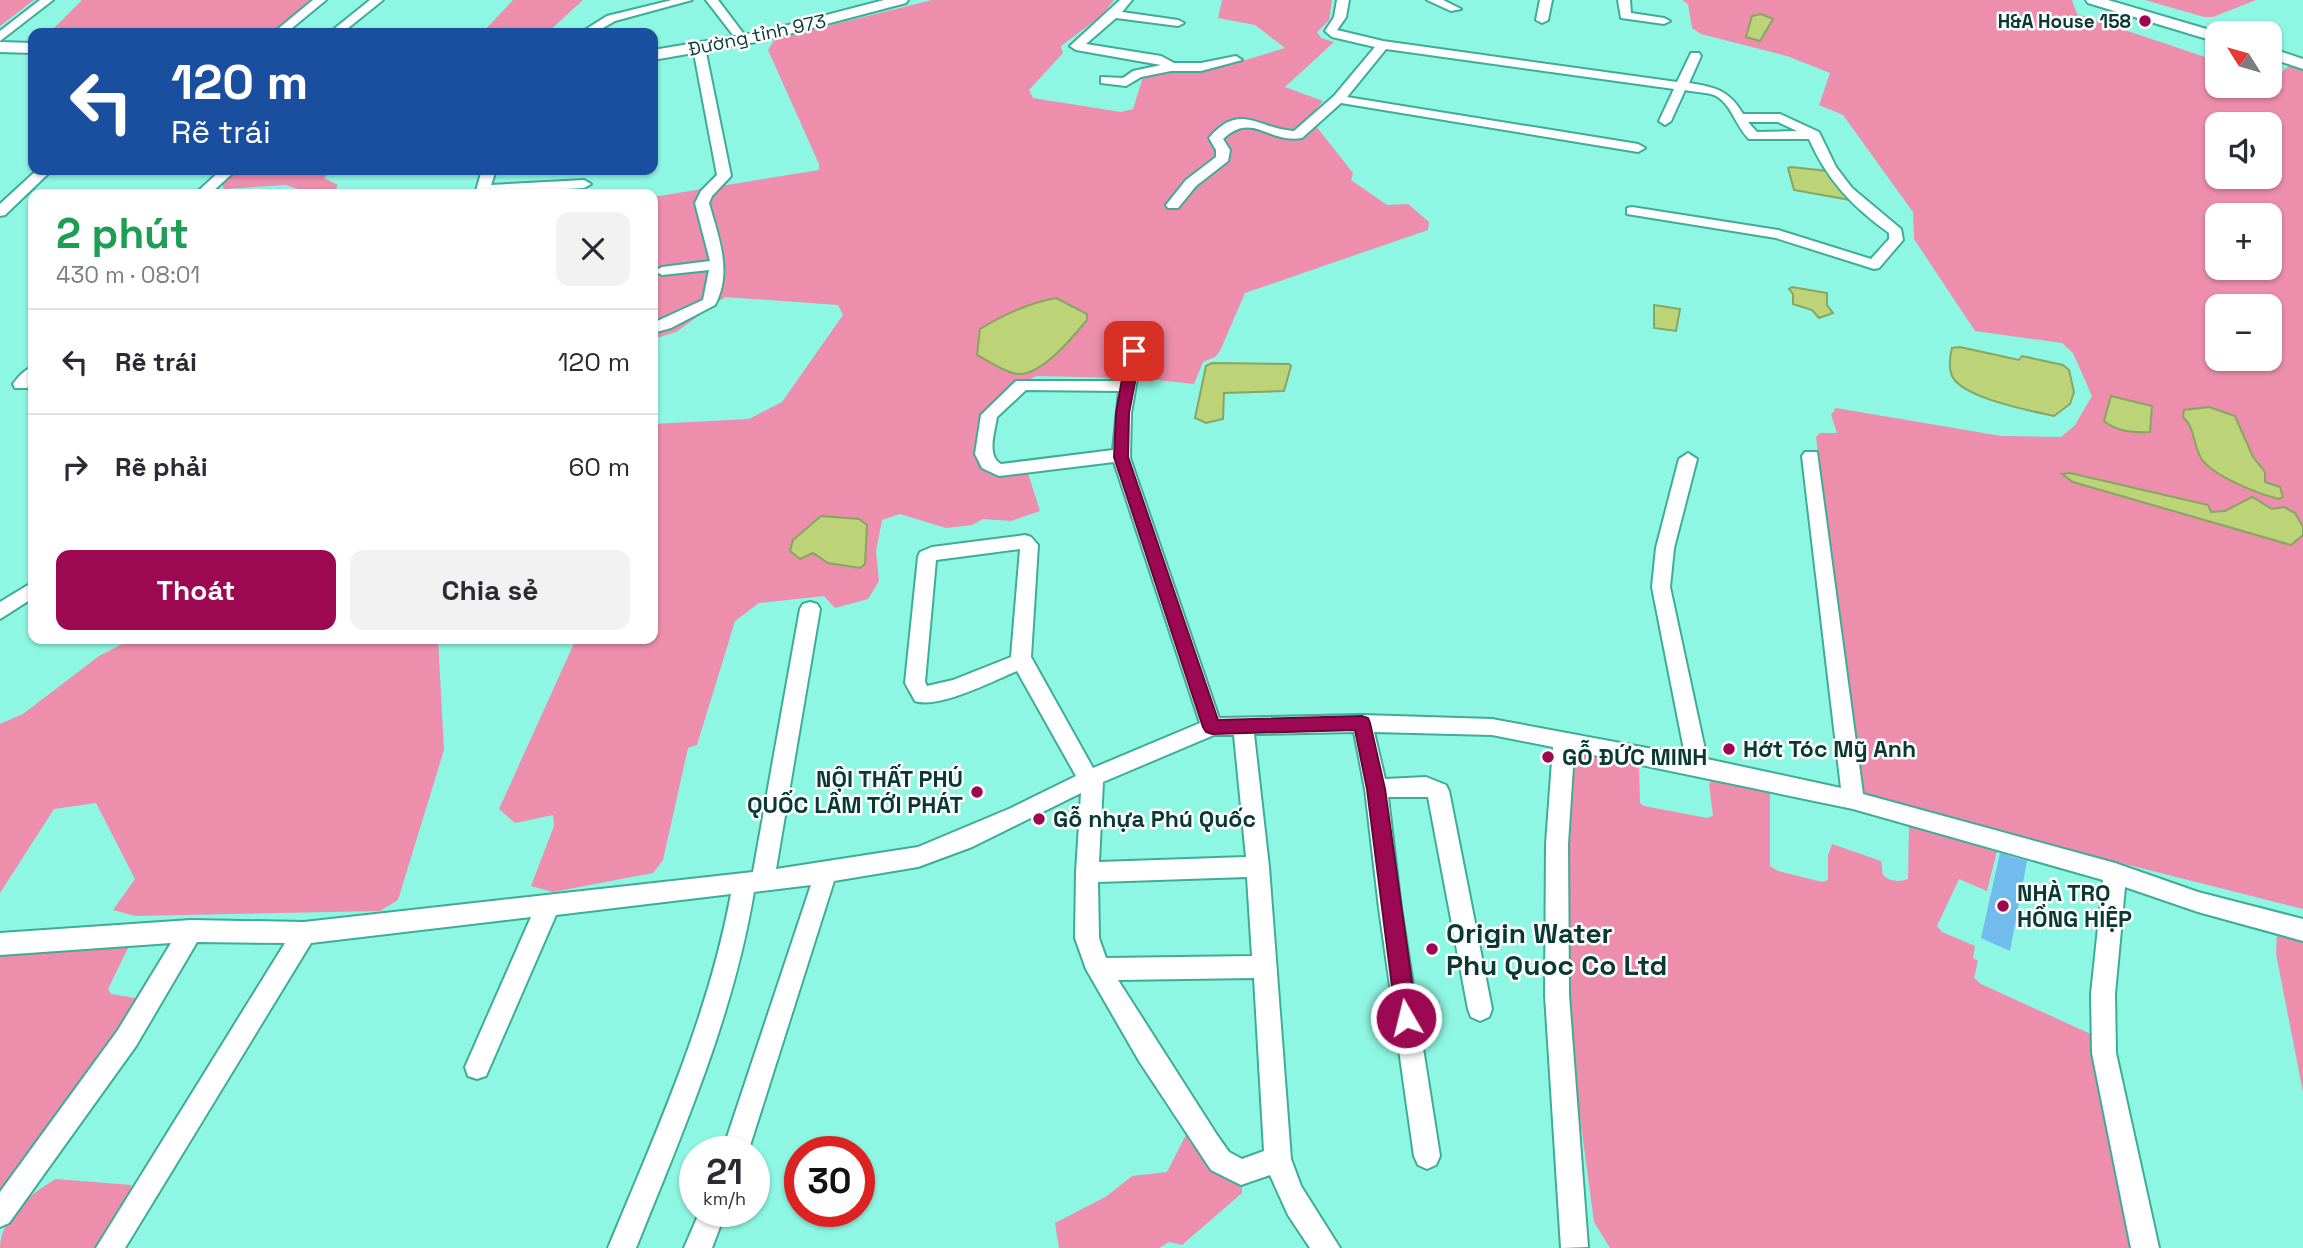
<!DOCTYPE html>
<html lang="vi">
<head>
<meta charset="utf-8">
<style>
	:root { --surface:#fff; --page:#f2f2f3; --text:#2b2b33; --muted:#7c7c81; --line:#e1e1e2; --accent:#9d0852 }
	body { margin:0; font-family:"Space Grotesk",sans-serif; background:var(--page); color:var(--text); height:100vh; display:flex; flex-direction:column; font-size:26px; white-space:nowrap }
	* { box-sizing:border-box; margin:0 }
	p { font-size:23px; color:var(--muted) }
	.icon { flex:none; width:38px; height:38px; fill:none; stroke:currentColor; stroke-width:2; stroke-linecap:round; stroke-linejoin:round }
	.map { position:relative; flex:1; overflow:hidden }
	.details { position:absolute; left:28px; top:189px; width:630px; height:455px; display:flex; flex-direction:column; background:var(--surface); border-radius:14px; box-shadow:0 2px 5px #0004 }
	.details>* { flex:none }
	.guide { position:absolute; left:28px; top:28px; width:630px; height:147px; border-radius:14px; box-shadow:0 2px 5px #0004; background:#1a4fa0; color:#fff; overflow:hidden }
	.needle { width:46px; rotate:307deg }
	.controls { position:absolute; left:2205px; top:21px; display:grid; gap:14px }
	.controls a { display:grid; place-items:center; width:77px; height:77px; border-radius:14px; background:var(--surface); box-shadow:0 2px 5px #0004; font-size:35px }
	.speed { position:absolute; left:679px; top:1136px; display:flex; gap:14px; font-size:35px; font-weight:700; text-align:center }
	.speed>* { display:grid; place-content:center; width:91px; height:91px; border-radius:50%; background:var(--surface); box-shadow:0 2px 5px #0004; line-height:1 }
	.speed small { font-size:18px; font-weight:400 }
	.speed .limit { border:10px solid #d22; background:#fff; color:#111 }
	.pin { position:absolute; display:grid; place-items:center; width:60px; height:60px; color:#fff; margin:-30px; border-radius:14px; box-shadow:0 4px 10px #0006 }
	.me { position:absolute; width:77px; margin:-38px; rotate:352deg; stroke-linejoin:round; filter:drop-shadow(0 0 5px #0008) }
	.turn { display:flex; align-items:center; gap:24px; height:147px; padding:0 28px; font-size:32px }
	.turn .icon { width:91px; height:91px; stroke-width:2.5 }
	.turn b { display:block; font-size:49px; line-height:60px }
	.round { display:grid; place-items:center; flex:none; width:74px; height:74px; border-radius:14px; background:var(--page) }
	.summary { display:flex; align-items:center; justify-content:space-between; height:119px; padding:0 28px }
	h1 { font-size:42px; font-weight:800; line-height:52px; color:#1e9e55 }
	.action { display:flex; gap:14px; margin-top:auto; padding:14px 28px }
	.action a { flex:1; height:80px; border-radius:14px; background:var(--accent); color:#fff; font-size:28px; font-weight:800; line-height:80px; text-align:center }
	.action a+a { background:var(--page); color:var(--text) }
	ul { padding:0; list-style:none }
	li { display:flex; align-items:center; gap:21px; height:105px; padding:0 28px; border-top:2px solid var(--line) }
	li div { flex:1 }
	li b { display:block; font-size:26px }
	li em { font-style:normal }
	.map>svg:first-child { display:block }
	.forest { fill:#ec8eac; fill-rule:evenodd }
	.water { fill:#bdd378; stroke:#87a563; stroke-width:2 }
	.building { fill:#72bbed }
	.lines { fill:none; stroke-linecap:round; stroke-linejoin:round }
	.minor-casing { stroke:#3eac99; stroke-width:4 }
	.major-casing { stroke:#3eac99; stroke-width:4 }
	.minor { fill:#fff; fill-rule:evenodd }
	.major { fill:#fff; fill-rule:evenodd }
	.route { fill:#9d0852; stroke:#660535; stroke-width:2 }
	.poi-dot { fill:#9d0852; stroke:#fff; stroke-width:2.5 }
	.labels { text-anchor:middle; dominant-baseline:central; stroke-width:5; stroke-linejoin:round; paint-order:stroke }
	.far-poi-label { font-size:19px; font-weight:bold; fill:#083932; stroke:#fff; text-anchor:end }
	.far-street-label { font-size:19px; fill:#083932; stroke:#fff }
	.poi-label { font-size:23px; font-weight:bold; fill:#083932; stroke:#fff; text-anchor:start }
	.near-poi-label { font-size:28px; font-weight:bold; fill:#083932; stroke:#fff; text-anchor:start }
</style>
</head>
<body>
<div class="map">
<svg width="2303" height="1248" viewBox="0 0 2303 1248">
	<rect width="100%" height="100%" fill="#8ef7e3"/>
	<g class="forest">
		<polygon points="0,0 34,0 0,26"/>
		<polygon points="82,0 316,0 274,33 49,33"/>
		<polygon points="513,0 583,0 547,33 482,33"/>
		<polygon points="932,0 1114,0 1101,16 1061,46 1063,53 1029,90 1033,98 1121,112 1133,109 1143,77 1149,72 1236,63 1285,48 1255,25 1218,18 1222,0 1332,0 1329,20 1317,32 1321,38 1334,42 1285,87 1323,101 1306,121 1315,125 1353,173 1351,180 1387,205 1408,204 1429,222 1428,230 1245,293 1220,351 1215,357 1203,362 1194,384 1157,380 1150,377 1155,340 1140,338 1131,350 1123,378 1037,376 1016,385 991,407 981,462 1028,473 1040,511 1011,521 983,519 972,525 946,528 900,514 882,520 876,551 879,581 868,599 835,608 824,596 759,603 735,621 697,745 688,748 663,860 653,873 553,892 531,886 554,826 553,815 515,823 499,809 576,639 653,639 653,424 749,419 782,402 843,315 838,305 725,297 676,332 653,339 653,197 819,170 819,164 768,50 775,39"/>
		<path d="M 1682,0 L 2072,0 L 2077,14 L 2217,61 L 2217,86 L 2270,86 L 2270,81 L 2289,66 L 2303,70 L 2303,909 L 1879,802 L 1863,793 L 1838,628 L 1816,437 L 1820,433 L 1837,433 L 1831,415 L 1836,408 L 2001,436 L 2061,437 L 2075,425 L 2092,396 L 2073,353 L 2062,343 L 1975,331 L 1914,239 L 1913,212 L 1843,115 L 1819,105 L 1830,73 L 1787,56 L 1701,34 L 1692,28 L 1688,4 ZM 2217,124 L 2270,124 L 2270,177 L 2217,177 ZM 2217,215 L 2270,215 L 2270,268 L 2217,268 ZM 2217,306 L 2270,306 L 2270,359 L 2217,359 Z"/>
		<polygon points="2145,0 2256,0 2213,17 2204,17"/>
		<polygon points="232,170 313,170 328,174 324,178 338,185 336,188 347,194 312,194 286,185 224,189 222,184"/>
		<polygon points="132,639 438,639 444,750 398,900 380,911 135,916 113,910 135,879 96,803 54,809 0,893 0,724 23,714 99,656"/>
		<path d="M 1573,747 L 1639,764 L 1640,803 L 1644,806 L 1707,818 L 1713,816 L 1709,784 L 1714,778 L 1770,791 L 1770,866 L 1778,871 L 1822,882 L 1828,880 L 1828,855 L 1832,844 L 1881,861 L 1883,875 C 1890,882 1899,882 1908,879 L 1909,824 L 1987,844 L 1997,851 L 1987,891 L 1959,879 L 1937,926 L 1942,932 L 1975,946 L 1973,958 L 1978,961 L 1974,978 L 1981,984 L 2095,1036 L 2136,1248 L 1610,1248 L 1594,1222 L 1564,997 L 1562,844 Z"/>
		<polygon points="2277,934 2303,941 2303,1092 2276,954"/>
		<polygon points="124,941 129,946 108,989 111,994 141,999 0,1208 0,951"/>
		<polygon points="1186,1135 1195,1137 1242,1179 1242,1193 1182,1245 1169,1242 1159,1248 1059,1248 1055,1223 1107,1196 1132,1176 1167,1172"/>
		<path d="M 56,1179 L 131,1185 L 132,1198 L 100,1248 L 0,1248 C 0,1218 31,1193 56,1179 Z"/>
	</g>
	<g class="water">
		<polygon points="1761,14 1773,19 1760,41 1746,37 1752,16"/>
		<polygon points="1791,167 1828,171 1850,200 1794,190 1788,168"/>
		<polygon points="1792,287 1827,293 1827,305 1833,313 1819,318 1812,310 1793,304 1793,294 1789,289"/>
		<path d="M 1056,298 L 1087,314 L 1087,320 C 1073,337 1041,376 1018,374 C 1005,373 989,361 977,355 L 980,329 C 1003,315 1029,303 1056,298 Z"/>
		<polygon points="1654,305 1680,309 1676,331 1654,328"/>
		<path d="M 1960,347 L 2019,360 L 2022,356 L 2063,365 L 2069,370 L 2074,392 L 2070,404 L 2054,416 C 2032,411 1962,398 1952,376 C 1948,367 1950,356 1952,348 Z"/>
		<polygon points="1212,363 1289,364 1291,366 1284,391 1224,393 1223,419 1206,423 1195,418 1206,366"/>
		<path d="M 2111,396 L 2152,406 L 2150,432 C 2135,433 2116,431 2104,421 Z"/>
		<path d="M 2209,407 L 2235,416 L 2253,457 L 2265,472 L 2265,482 L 2280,487 L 2283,497 L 2279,499 C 2259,494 2212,476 2201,458 C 2193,445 2195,427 2183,417 L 2184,410 Z"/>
		<polygon points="2070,473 2208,505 2211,512 2225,511 2252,497 2272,509 2284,507 2295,513 2303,527 2303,535 2291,545 2073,482 2062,474"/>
		<polygon points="821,516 859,519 867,525 865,564 860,568 828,563 813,553 800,559 790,551 793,540"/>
	</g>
	<polygon class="building" points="2000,853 2027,861 2010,951 1981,938"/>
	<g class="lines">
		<g class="minor-casing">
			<g id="minor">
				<polygon points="40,0 53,0 0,41 0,31"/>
				<polygon points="313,0 326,0 286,33 273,33"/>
				<polygon points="370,0 383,0 342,33 329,33"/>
				<polygon points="672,0 692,0 615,21 594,33 580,33 607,16"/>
				<polygon points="706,0 718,0 743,33 741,35 733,35"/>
				<polygon points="1120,0 1132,0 1122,12 1178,20 1184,23 1178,26 1116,18 1086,44 1161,56 1174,63 1201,63 1236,56 1242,60 1201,71 1171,71 1141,77 1126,86 1101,83 1101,77 1123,78 1133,71 1161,65 1076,50 1070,46"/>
				<path d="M 1337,0 L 1349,0 L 1346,17 L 1337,30 L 1383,41 L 1677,82 L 1691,53 L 1699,53 L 1701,56 L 1689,83 C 1715,87 1729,90 1743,114 L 1780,114 L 1819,132 L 1836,167 L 1852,188 L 1901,229 L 1903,240 L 1879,268 L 1874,269 L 1776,238 L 1627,214 L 1627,208 L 1632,207 L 1778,230 L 1871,259 L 1889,239 L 1889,233 C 1853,207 1827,180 1809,139 L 1749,139 C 1736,127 1731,102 1714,95 C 1705,92 1694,92 1685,90 L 1671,121 L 1665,125 L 1659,121 L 1674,89 L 1386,49 L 1347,97 L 1638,144 L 1645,148 L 1638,152 L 1341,103 L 1302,138 C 1268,144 1253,111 1223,139 L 1230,150 L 1228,161 L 1196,186 L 1178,208 L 1168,208 L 1166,205 L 1186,180 L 1216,157 L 1216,150 L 1209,138 C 1240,101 1258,129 1294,131 L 1334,96 L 1375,47 L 1332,37 L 1325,31 L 1334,17 ZM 1748,122 L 1778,122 L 1797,131 L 1757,132 Z"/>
				<polygon points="1427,0 1443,0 1461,9 1451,11"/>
				<polygon points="1540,0 1552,0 1548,20 1542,23 1536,20"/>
				<polygon points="1618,0 1630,0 1631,13 1664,18 1670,21 1664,24 1621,18"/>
				<path d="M 699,44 L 705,48 L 731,176 L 712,196 L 709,203 C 718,236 733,272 715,305 L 671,328 L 653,333 L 653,323 L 703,300 L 709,270 L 662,275 L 655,271 L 662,267 L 710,261 L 695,203 L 701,191 L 717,175 L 693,48 Z"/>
				<polygon points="37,170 52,170 5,215 0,216 0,204"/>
				<polygon points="221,170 236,170 210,194 195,194"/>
				<polygon points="482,170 496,170 491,185 584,180 591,184 584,188 475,194"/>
				<path d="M 1134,346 L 1142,351 L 1131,413 L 1130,458 L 1219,718 L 1362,715 L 1492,719 L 1685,755 L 1652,587 L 1656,548 L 1679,459 L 1688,453 L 1697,459 L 1674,548 L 1670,587 L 1707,759 L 1841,788 L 1802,456 L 1805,452 L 1817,452 L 1863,794 L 2115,863 L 2198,892 L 2303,919 L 2303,941 L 2198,912 L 2125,887 L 2115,994 L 2116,1053 L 2159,1248 L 2131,1248 L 2092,1053 L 2091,994 L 2103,880 L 1853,809 L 1574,751 L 1568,844 L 1569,995 L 1588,1247 L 1561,1248 L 1545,995 L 1546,844 L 1553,747 L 1492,735 L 1374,732 L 1385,779 L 1426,777 L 1446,785 L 1449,791 L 1492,1009 L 1489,1017 L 1480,1021 L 1471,1017 L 1468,1009 L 1428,797 L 1388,797 L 1401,908 L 1440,1156 L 1436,1165 L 1427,1169 L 1418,1165 L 1414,1156 L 1379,908 L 1365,789 L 1354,732 L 1254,734 L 1269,867 L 1291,1159 L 1301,1186 L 1340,1248 L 1310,1248 L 1288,1215 L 1270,1175 L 1241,1185 L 1211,1170 L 1139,1061 L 1086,969 L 1075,938 L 1076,872 L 1081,793 L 972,847 L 918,867 L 834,881 L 748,1152 L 722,1152 L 811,885 L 754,892 C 733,1017 683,1131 636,1248 L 608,1248 C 656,1132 708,1018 731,894 L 556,915 L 486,1076 L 477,1079 L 468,1076 L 465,1067 L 531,917 L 311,943 L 125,1248 L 96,1248 L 285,943 L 197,942 L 136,1046 L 9,1223 L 0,1227 L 0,1192 L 118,1030 L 171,943 L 0,955 L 0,933 L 191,920 L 304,922 L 753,872 L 800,609 L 803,604 L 810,602 L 817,604 L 820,609 L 776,869 L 918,847 L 1011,808 L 1076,776 L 1017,671 C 993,681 939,709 915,701 L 905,683 L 918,557 L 920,552 L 932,547 L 1025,535 L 1031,537 L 1038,545 L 1031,657 L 1093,768 L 1200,723 L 1114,462 L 999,476 L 982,468 L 975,454 L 981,415 L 1016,381 L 1121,381 L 1126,351 ZM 1026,390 L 1119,391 L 1113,450 L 1001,464 C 986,456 995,431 997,417 ZM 1020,549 L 1011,657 L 953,680 L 927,686 L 925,682 L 936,560 ZM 1214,735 L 1234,735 L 1246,857 L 1099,862 L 1103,782 ZM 1247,877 L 1252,956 L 1106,958 L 1099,938 L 1098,882 ZM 1254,978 L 1264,1151 L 1242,1159 L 1229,1152 L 1217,1135 L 1118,980 Z"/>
				<path d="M 33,367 L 33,381 L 27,388 L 15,388 L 13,384 C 18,377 25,369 33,367 Z"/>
				<polygon points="33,582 33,598 0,619 0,602"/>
				<polygon points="700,1211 726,1211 712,1248 684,1248"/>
			</g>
		</g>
		<g class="major-casing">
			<g id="major">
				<polygon points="884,0 908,0 906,3 762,41 653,60 653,50 761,32"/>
				<polygon points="2086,0 2108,0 2220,33 2217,33 2217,42 2088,3"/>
				<polygon points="0,42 33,43 33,53 0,52"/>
				<polygon points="2270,48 2303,59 2303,69 2270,58"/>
			</g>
		</g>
		<use href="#minor" class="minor"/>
		<use href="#major" class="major"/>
	</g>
	<polygon class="route" points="1134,346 1141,351 1129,413 1128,457 1218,720 1362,716 1368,718 1370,723 1385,789 1417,1018 1414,1025 1406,1028 1399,1025 1396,1018 1367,789 1355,730 1212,734 1206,732 1203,727 1114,457 1116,413 1127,351"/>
	<g class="poi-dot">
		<circle cx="2145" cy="21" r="7"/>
		<circle cx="1729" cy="749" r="7"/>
		<circle cx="1548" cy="757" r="7"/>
		<circle cx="977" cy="792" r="7"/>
		<circle cx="1039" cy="819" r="7"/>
		<circle cx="2003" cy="906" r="7"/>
		<circle cx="1432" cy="949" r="7"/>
	</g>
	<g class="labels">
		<g class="far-poi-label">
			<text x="2131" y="21">H&amp;A House 158</text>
		</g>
		<g class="far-street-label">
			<text transform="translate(757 35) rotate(-12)">Đường tỉnh 973</text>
		</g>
		<g class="poi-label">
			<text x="1743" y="749">Hớt Tóc Mỹ Anh</text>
			<text x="1562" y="757">GỖ ĐỨC MINH</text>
			<text x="963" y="779" text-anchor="end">NỘI THẤT PHÚ<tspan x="963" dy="26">QUỐC LÂM TỚI PHÁT</tspan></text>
			<text x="1053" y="819">Gỗ nhựa Phú Quốc</text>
			<text x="2017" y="893">NHÀ TRỌ<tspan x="2017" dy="26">HỒNG HIỆP</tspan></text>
		</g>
		<g class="near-poi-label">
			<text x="1446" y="933">Origin Water<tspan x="1446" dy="32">Phu Quoc Co Ltd</tspan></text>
		</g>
	</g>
</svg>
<div class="controls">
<a><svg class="needle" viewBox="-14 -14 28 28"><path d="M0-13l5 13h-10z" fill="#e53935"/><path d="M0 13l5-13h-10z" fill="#7c7c81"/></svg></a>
<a><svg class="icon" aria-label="sound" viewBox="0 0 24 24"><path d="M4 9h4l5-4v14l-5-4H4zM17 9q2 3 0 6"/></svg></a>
<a>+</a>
<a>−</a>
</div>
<div class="speed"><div>21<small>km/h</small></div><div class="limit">30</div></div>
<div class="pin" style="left:1134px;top:351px;background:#d93025"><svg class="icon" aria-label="arrive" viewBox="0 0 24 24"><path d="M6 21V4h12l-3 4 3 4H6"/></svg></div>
<svg class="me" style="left:1406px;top:1018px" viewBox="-20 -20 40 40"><circle r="17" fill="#9d0852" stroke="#fff" stroke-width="3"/><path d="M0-11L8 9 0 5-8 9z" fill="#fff"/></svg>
<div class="guide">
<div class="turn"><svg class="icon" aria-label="left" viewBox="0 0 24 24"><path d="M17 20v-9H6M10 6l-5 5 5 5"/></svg><div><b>120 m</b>Rẽ trái</div></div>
</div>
<section class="details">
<div class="summary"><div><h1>2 phút</h1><p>430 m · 08:01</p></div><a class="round"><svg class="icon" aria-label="close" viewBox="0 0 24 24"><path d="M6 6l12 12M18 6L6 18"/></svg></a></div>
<ul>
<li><svg class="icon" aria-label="left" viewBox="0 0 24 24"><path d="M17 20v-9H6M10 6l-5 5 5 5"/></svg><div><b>Rẽ trái</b></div><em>120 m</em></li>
<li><svg class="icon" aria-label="right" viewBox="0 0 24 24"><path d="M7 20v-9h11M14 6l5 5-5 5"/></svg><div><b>Rẽ phải</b></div><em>60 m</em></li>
</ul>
<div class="action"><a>Thoát</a><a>Chia sẻ</a></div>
</section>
</div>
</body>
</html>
